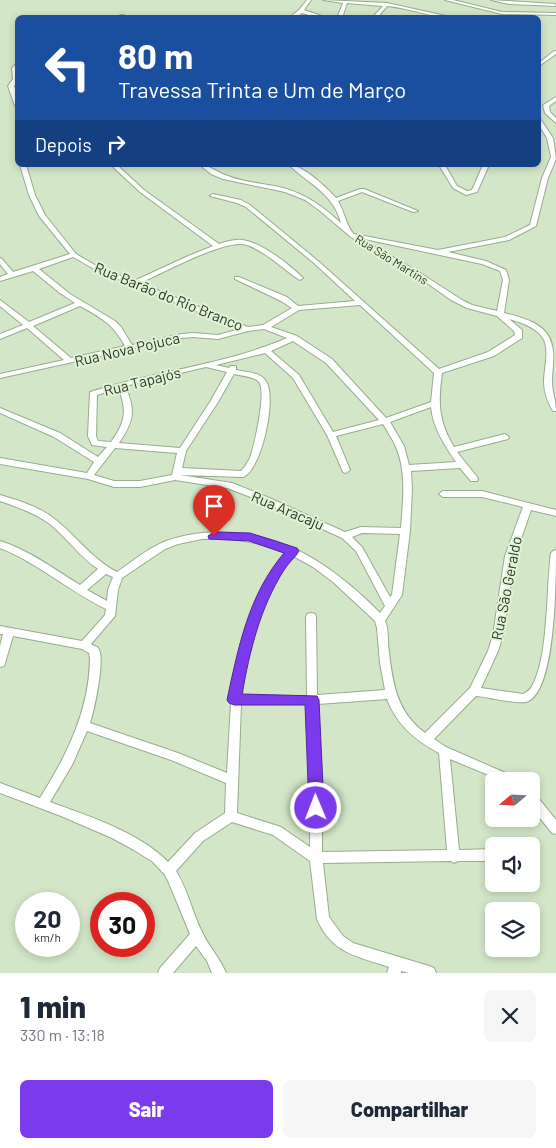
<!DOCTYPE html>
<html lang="pt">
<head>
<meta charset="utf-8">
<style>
	:root { --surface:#fff; --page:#f6f6f7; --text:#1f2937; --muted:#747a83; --accent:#7c3aed }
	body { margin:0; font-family:Barlow,sans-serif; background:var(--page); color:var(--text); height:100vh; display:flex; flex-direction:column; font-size:19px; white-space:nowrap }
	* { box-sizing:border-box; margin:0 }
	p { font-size:16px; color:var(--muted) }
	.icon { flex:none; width:28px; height:28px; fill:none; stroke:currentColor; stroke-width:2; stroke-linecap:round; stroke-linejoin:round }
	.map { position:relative; height:973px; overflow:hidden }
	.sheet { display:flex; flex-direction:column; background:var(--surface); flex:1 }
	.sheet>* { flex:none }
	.guide { position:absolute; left:15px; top:15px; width:526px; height:152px; border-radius:8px; box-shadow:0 2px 8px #0003; background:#1a4fa0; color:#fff; overflow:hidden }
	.needle { width:32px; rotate:251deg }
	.fabs { position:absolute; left:485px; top:772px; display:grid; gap:10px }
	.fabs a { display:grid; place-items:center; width:55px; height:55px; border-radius:8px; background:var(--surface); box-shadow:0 2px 8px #0003; font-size:25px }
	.speed { position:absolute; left:15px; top:892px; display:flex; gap:10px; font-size:25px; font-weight:700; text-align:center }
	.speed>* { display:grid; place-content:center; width:65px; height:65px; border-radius:50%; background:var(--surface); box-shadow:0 2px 8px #0003; line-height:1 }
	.speed small { font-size:12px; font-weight:400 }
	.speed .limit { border:8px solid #d22; background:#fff; color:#111 }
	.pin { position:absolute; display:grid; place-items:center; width:42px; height:42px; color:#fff; margin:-51px -21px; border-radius:50% 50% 50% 0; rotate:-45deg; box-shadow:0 0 5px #0007 }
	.pin .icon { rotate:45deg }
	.me { position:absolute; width:55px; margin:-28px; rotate:359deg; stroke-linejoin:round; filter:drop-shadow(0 0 4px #0008) }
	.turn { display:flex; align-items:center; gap:18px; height:105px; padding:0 20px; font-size:22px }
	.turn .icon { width:65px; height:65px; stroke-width:2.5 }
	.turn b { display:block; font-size:35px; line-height:42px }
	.then { display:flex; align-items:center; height:48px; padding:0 20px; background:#0003; gap:10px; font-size:19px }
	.round { display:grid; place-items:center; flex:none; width:52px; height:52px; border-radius:8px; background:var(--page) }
	.head { display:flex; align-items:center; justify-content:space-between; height:85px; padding:0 20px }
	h1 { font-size:30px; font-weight:800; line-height:38px }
	.primary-button { display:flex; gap:10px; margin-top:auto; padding:10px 20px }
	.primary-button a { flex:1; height:58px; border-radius:8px; background:var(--accent); color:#fff; font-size:20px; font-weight:800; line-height:58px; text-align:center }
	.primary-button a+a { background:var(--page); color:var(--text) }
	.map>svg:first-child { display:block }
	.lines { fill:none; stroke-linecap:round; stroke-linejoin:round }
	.street-casing { stroke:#99ab8f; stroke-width:2 }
	.street { fill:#fff; fill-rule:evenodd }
	.route { fill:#7c3aed; stroke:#51269a }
	.labels { text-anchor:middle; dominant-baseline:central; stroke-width:4; stroke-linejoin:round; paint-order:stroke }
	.far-street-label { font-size:12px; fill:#2d3429; stroke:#e0f3d5 }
	.street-label { font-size:15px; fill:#2d3429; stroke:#e0f3d5 }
</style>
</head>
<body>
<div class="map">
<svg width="556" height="973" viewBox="0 0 556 973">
	<rect width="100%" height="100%" fill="#d3e6c8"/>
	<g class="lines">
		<g class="street-casing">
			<g id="street">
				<polygon points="307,0 311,0 304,10 328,18 319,18 302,13 295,18 289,18 299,10"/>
				<path d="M 323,0 L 387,3 L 455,18 C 432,18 410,8 387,6 L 377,18 L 372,18 L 383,6 L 347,3 L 342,18 L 337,18 L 343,3 Z"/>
				<polygon points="445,0 453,0 502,12 556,13 556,15 502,14"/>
				<polygon points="491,0 555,4 556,6 509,4"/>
				<polygon points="120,15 124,15 124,18 119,18"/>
				<polygon points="554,51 556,51 556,54 539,66 539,63"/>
				<polygon points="16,64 18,64 18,81 14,86 18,97 18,107 15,106 8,86 13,79 12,68"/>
				<polygon points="556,97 556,101 549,106 550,112 556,118 556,123 545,113 543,105"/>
				<path d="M 539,119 L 541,120 L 553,138 L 556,159 L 548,178 L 536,226 L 509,240 L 448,252 L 486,261 L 506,270 L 509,280 L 504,313 C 522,317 549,324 552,346 C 555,357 552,369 552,381 C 552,392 556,401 556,411 L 553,411 C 547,401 544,392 544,381 C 544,368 550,350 543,338 C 536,327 520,322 509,319 L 522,330 L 522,338 L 494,356 L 442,373 C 438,402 438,421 454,447 L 505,434 L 509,437 L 508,439 L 457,452 L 477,477 L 478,479 L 477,481 L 471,481 L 460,468 L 411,471 L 412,489 L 410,531 L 402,595 L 385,621 C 388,628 388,636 388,644 C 392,679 395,711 425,733 L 470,688 L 488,651 L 493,635 L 505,556 L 523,507 L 482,497 L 443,497 L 439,494 L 443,491 L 482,491 L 556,510 L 556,516 L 531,510 L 515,556 L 503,635 L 498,651 L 481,688 L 523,694 C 527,692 530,690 532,686 C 549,656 546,589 551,553 L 553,551 L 556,550 C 556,579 556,694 526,702 C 516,704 488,697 476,696 L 434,739 L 446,747 L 517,778 L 519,781 L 503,781 L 450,759 L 459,850 L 494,849 L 494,861 L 458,861 L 454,863 L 451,861 L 323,863 L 329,917 L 343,936 L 353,943 L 429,966 L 434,968 L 436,973 L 409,973 L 401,971 L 401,973 L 387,973 L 389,967 C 357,956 331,953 317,919 L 310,861 L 273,835 L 232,822 L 203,841 L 176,871 C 188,890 192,912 202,932 C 209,947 220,958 226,973 L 212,973 L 207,961 L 196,946 L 173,973 L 158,973 L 160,968 L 190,934 L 169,883 L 165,875 L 153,862 L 134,850 L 112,838 L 61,816 L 0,793 L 0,783 L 40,798 C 67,755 89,711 90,659 L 89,653 L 82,649 L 13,636 L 5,663 L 4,666 L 0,667 L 0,646 L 3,634 L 0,634 L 0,626 L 82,641 L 105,615 L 106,609 C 69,591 38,563 0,548 L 0,541 C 29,550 54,569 80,585 L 98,569 C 80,557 67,538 50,524 C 35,513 17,507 0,501 L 0,495 C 20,501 41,507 57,521 C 78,538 93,560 117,572 C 133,561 148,548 166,541 C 206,526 257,531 295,549 C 325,563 357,589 380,613 L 385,606 L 356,551 L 342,538 L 261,501 L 227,488 L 175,480 L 140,487 L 114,487 L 88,479 L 0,464 L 0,458 L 87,473 L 94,462 L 54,437 L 0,413 L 0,408 L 60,433 L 98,457 L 107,447 L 92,445 L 88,436 L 90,392 C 155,371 225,365 287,338 L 264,329 L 248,331 L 218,339 L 193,337 L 182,338 L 0,378 L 0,374 L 64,360 L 27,328 L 0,339 L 0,334 L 23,325 L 0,306 L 0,300 L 29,322 L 75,303 L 60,293 L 33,271 L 0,281 L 0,277 L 8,274 L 0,264 L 0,258 L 2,259 L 13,272 L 70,254 L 39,216 L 29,195 L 20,165 L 26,165 L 35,195 L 45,215 L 76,254 L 100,268 L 134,281 L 186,257 L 213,246 L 140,192 L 111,165 L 117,165 L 144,190 L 219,244 C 226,242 234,239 242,240 C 261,242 290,265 303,278 L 300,280 L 298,279 C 282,268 266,252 247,245 C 226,238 161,274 140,283 L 248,327 L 263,325 L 292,308 L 281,301 L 235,279 L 235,277 L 239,277 L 287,297 L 298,306 L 355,301 L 314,263 L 246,207 L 237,203 L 210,196 L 213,194 L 241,200 L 250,205 L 318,261 L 439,369 L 488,352 L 515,335 L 514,331 L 497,316 L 467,308 L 451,300 L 413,273 L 351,237 L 319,210 L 305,200 L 285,192 L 223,179 L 211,174 L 200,165 C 210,165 218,173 228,176 C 243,182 259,183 274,186 C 302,191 321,205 341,223 C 334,194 309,184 289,165 C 303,165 326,187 336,198 L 360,189 L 364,189 L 418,211 L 413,212 L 362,192 L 338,201 C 344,211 347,228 354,234 L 438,250 L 505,237 L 530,225 L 542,178 L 551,157 L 547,138 L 539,125 ZM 360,238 L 482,264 L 500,271 L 503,280 L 497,311 L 472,305 L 462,300 L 417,271 ZM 73,257 L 96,270 L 240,329 L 218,335 L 193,333 L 182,334 L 132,345 L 121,327 L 115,321 L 70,294 L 39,269 ZM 360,305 L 434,373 L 431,402 L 386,418 L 332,359 L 297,336 L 271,327 L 299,310 ZM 80,306 C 102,318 113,324 125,346 L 71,358 L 33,326 ZM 293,341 L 326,363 L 379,420 L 333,432 L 299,375 L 271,351 ZM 265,353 L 293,378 L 327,435 L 343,472 L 346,473 L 350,470 L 336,436 L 383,424 C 387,431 392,438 395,445 C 407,470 403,501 401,528 L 361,527 L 345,532 L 267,497 L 232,483 L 180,475 L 243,477 C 262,470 278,394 265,380 C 259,372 245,372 236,370 L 236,366 L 230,366 L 229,368 L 216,365 ZM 206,367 L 227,372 L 210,402 L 180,448 L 119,443 C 134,421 136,410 125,386 ZM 234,374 C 241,376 254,376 259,382 C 267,392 254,446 250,458 C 247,463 245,467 241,471 L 182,468 L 186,451 L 218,402 ZM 118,388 C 128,410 125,423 111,442 L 98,441 L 96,436 L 97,395 ZM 431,407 C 433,428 445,446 456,462 L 409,465 L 404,446 L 390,422 ZM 115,448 L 177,453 L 172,475 L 140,481 L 114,481 L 94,475 ZM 362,533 L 400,534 L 392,595 L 390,597 L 362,547 L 352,537 ZM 202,539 C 232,538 258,541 286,553 C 280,561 273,569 267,578 C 245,613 236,656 231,697 L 229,700 L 231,703 L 227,773 L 178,753 L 90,723 C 94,711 106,657 98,648 C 96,646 93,646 91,644 L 115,616 L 118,590 L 122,578 L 165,549 L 178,544 ZM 293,556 L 313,567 L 333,582 L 375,621 L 377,628 L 380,663 L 385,690 L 317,695 L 316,617 L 315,614 L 311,613 L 307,614 L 306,617 L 307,696 L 242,696 C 246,657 255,615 275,582 C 281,573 287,565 293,556 ZM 106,574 L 113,577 L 108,590 L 107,601 L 87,590 ZM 387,699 C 396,724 416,741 439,753 L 447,850 L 322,852 L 322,791 L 318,704 ZM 241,704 L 307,704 L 310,791 L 310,847 L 281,827 L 237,813 ZM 87,731 L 171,760 L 226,783 L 225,813 L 195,833 L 168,862 C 139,832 88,816 50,802 L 72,765 Z"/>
				<polygon points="439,165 445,165 457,186 467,191 472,190 483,165 489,165 477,192 466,195 453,188"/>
				<polygon points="531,793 535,794 556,820 556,834 552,833 531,807"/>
			</g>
		</g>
		<use href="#street" class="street"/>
	</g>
	<path class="route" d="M 214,532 L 250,533 L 297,548 L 299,551 C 295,558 288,563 284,570 C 260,608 250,650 242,694 L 317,696 L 319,700 L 324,808 L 321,812 L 316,814 L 311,812 L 309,808 L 305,705 L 234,705 L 229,703 L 227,700 C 238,648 249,594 284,553 L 249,541 L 209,539 L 208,536 Z"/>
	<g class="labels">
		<g class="far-street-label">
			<text transform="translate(392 259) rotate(32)">Rua São Martins</text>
		</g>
		<g class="street-label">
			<text transform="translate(169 296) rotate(22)">Rua Barão do Rio Branco</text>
			<text transform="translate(127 349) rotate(-13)">Rua Nova Pojuca</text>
			<text transform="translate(142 381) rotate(-14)">Rua Tapajós</text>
			<text transform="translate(288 510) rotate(23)">Rua Aracaju</text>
			<text transform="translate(506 588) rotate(-79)">Rua São Geraldo</text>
		</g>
	</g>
</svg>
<div class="fabs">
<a><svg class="needle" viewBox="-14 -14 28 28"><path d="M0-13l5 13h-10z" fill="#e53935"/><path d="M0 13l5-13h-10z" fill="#747a83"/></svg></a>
<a><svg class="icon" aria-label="sound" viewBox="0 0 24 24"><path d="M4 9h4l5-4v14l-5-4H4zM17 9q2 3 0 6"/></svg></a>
<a><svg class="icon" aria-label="layers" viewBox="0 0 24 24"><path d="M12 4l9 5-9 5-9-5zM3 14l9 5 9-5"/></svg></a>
</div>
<div class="speed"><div>20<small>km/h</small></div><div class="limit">30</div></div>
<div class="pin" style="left:214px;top:536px;background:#d93025"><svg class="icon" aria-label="arrive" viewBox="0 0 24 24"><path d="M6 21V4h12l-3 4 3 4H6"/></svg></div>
<svg class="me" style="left:316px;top:808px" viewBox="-20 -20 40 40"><circle r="17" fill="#7c3aed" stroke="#fff" stroke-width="3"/><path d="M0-11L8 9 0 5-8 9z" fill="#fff"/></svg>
<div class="guide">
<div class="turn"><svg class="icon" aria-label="left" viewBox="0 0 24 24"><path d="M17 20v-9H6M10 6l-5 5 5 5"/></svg><div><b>80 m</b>Travessa Trinta e Um de Março</div></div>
<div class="then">Depois<svg class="icon" aria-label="right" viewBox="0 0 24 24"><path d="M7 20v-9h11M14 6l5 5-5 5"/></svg></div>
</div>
</div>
<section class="sheet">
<div class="head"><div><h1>1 min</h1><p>330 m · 13:18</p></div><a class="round"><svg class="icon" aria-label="close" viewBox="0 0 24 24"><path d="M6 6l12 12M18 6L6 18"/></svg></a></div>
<div class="primary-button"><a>Sair</a><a>Compartilhar</a></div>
</section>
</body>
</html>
